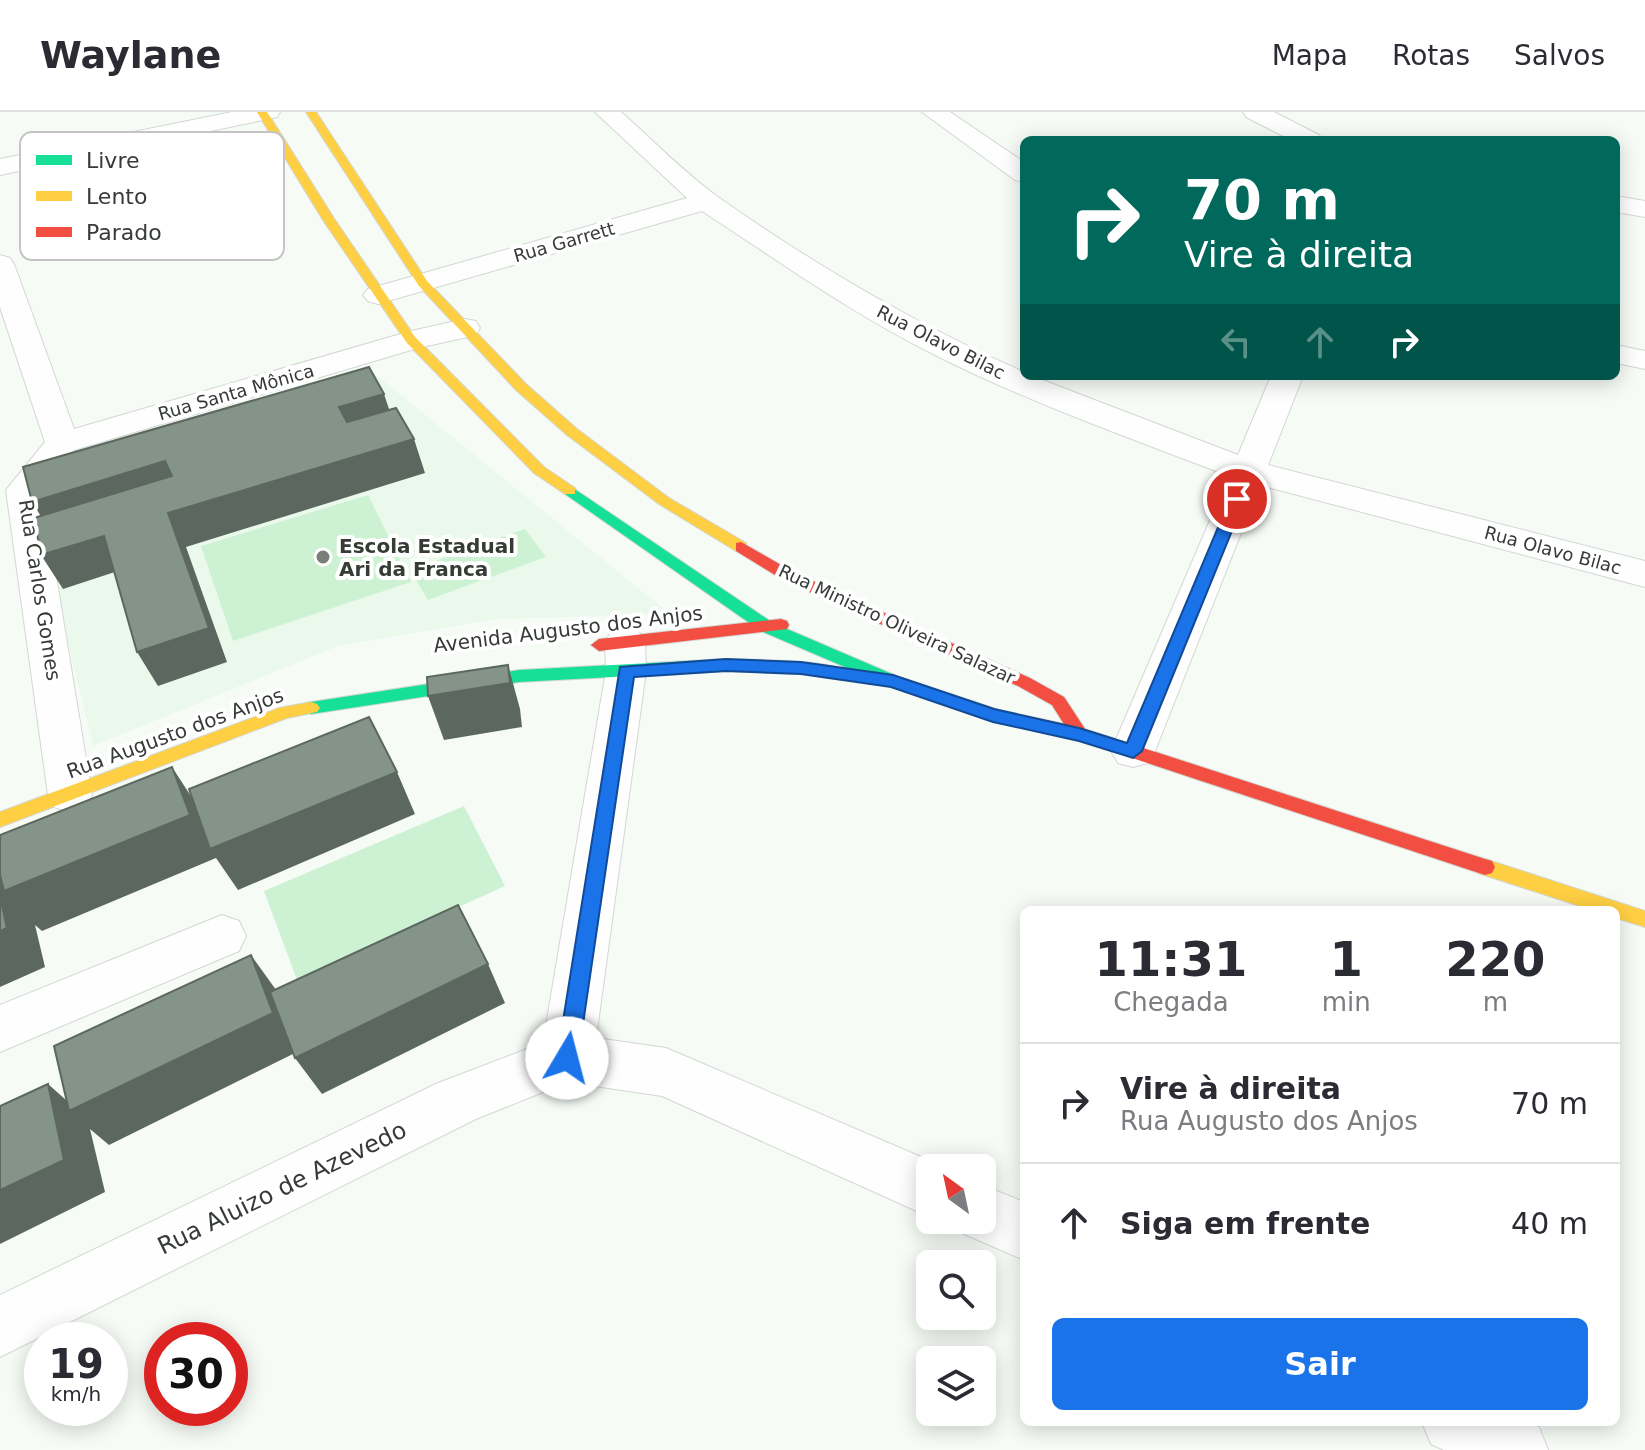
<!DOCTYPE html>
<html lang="pt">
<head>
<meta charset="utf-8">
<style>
	:root { --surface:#fff; --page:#f2f2f3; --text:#2b2b33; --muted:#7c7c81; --line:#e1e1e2; --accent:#1a73e8 }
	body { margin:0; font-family:"DejaVu Sans",sans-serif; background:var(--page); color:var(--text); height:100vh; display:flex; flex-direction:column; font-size:30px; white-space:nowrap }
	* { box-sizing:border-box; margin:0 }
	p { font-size:26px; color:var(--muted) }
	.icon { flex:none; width:44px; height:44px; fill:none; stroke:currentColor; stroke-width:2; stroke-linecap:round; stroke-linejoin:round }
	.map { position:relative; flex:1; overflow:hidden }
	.sheet { position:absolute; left:1020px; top:794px; width:600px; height:520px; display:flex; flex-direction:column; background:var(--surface); border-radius:12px; box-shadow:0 4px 20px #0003 }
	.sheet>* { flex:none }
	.banner { position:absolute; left:1020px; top:24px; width:600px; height:244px; border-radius:12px; box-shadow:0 4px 20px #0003; background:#00695c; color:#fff; overflow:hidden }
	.needle { width:52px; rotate:327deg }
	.controls { position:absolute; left:916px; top:1042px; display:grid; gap:16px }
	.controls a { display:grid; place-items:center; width:80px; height:80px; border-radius:12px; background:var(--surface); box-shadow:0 4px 20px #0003; font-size:40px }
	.speed { position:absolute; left:24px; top:1210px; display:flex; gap:16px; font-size:40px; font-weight:700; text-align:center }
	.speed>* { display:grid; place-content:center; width:104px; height:104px; border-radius:50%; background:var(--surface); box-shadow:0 4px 20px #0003; line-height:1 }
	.speed small { font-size:20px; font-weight:400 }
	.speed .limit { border:12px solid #d22; background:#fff; color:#111 }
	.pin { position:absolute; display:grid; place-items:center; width:68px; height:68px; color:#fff; margin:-34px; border:4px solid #fff; border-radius:50%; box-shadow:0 2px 8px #0007 }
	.me { position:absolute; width:88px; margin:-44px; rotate:8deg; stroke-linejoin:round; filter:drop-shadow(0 0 6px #0008) }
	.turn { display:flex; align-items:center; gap:28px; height:168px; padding:0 32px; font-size:36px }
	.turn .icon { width:104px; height:104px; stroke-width:2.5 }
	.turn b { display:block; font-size:56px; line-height:68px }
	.lanes { display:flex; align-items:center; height:76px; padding:0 32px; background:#0003; justify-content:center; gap:40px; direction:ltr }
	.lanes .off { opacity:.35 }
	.eta { display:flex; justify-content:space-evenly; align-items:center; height:136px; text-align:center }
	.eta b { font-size:48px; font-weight:700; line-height:56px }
	.button { display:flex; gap:16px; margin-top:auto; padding:16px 32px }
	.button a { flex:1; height:92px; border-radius:12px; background:var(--accent); color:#fff; font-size:32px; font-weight:700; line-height:92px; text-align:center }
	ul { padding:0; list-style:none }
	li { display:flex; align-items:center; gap:24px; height:120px; padding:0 32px; border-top:2px solid var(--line) }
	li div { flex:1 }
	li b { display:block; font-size:30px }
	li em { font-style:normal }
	header { display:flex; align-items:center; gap:48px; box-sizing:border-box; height:112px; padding:0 40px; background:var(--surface); border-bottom:2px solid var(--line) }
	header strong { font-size:38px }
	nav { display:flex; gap:44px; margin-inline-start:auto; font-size:28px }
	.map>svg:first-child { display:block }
	.built { fill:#ebf9ed }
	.green { fill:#cdf2d3 }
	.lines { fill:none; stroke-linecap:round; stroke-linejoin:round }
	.street-casing { stroke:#d3d7d3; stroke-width:2 }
	.fast-casing { stroke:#d3d7d3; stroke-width:2 }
	.slow-casing { stroke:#d3d7d3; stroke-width:2 }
	.jam-casing { stroke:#d3d7d3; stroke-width:2 }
	.street { fill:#fefefe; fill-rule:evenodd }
	.fast { fill:#16e098; fill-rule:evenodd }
	.slow { fill:#ffcf43; fill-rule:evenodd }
	.jam { fill:#f24e42; fill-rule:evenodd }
	.shaded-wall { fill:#5c685f }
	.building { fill:#849488; stroke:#5c685f; stroke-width:2 }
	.route { fill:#1a73e8; stroke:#114b97; stroke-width:2 }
	.poi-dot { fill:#797e79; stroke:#fff; stroke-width:3 }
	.labels { text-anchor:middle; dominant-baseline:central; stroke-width:8; stroke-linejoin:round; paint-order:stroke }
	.far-street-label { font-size:18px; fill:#363b36; stroke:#fff }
	.poi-label { font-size:20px; font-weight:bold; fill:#363b36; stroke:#fff; text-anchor:start }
	.street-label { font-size:20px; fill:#363b36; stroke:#fff }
	.near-street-label { font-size:24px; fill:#363b36; stroke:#fff }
	.key { fill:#fff; stroke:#c3c4c3; stroke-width:2 }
	.key-label { font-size:22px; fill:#363b36 }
</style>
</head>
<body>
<header>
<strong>Waylane</strong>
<nav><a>Mapa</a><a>Rotas</a><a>Salvos</a></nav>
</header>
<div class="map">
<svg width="1645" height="1338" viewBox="0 0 1645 1338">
	<rect width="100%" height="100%" fill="#f6fbf6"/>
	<polygon class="built" points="375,262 670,502 495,507 338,534 93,634 33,387 125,334"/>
	<g class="green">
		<polygon points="368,383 411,470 233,529 201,434"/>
		<polygon points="525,417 546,445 428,488 410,458"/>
		<polygon points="464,694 505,774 297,868 264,779"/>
	</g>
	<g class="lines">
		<g class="street-casing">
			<g id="street">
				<polygon points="232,0 280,0 277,5 268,7 0,63 0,47"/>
				<path d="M 595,0 L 621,0 C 653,28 683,60 718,85 C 813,152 917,213 1024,260 L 1024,264 L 1032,264 L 1238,343 L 1271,264 L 1303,264 L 1268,353 L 1645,449 L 1645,475 L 1260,373 L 1155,639 L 1148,651 L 1133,655 L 1118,651 L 1111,639 L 1229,364 C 1132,327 1034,292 941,246 C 857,205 780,150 702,99 L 388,189 L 378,192 L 368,189 L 363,183 L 368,177 L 687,86 Z"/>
				<polygon points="922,0 950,0 1024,50 1024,70 1015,68"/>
				<polygon points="1243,0 1274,0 1319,23 1323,28 1291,28 1246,5"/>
				<polygon points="1616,84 1645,89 1645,105 1616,100"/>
				<polygon points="0,143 10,146 14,152 74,317 411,219 465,207 476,209 480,216 476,223 418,236 74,338 42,379 92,683 86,695 70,700 54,695 48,683 6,378 45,330 0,195"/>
				<polygon points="1616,233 1645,239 1645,257 1616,251"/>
				<polygon points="625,516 639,520 645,530 646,559 596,926 666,936 947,1056 930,1056 930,1105 662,984 568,970 476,1007 0,1245 0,1183 438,971 543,931 606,559 605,530 611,520"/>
				<polygon points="222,803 239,809 246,824 239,839 0,940 0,893"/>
				<polygon points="982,1073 1024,1090 1024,1148 962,1121 957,1108 982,1108"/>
				<polygon points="1422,1310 1526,1310 1539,1315 1548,1338 1444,1338 1431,1332"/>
			</g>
		</g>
		<g class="fast-casing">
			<g id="fast">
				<polygon points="570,374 773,511 899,565 996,597 999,602 990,608 887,573 761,519 565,382 565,376"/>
				<path d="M 726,547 C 749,548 839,547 851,562 L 843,568 L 801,562 L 726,559 L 519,570 L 311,602 L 302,596 L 311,590 L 519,558 Z"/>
			</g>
		</g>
		<g class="slow-casing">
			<g id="slow">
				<polygon points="257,0 267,0 335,108 415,225 544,355 575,376 575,382 565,382 534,361 407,231 323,108"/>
				<polygon points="306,0 316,0 427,169 526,272 577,317 669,386 746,431 746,439 736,439 659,392 567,323 516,278 419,174"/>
				<polygon points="311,590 317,592 320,596 317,600 287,606 0,715 0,700 279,596"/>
				<polygon points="1485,747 1645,799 1645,815 1616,806 1616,798 1592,798 1478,761 1475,755 1478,749"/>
			</g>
		</g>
		<g class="jam-casing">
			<g id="jam">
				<polygon points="741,430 795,461 1030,566 1064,585 1085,617 1485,747 1492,749 1495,755 1492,761 1485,763 1078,628 984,607 981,602 990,596 1064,612 1052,593 1018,574 785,469 736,439 736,431"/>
				<polygon points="781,507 787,509 789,513 787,517 599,539 591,533 599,527"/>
			</g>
		</g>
		<use href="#street" class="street"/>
		<use href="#fast" class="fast"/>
		<use href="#slow" class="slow"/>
		<use href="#jam" class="jam"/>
	</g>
	<g class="shaded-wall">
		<polygon points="384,282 395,315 351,329 339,295"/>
		<polygon points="414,327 425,361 186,435 227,550 158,574 137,540 168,401"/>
		<polygon points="165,349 182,382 53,424 32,390"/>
		<polygon points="104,424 124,457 63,477 41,443"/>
		<polygon points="508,553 520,597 522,615 444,628 428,584"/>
		<polygon points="172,655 200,698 397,660 415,702 238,778 216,746 42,819 35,813 45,855 0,875 0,763"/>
		<polygon points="251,843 279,882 301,938 109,1033 90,1017 105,1080 0,1132 0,1078 48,972 75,996"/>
		<polygon points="488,852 505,891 322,982 295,946"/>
	</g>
	<g class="building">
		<polygon points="369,255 384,282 339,295 347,310 396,296 414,327 168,401 209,516 137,540 104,424 41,443 34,406 172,364 165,349 32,390 23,355"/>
		<polygon points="508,553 510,571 428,584 427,565"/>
		<polygon points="369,605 397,660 210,737 189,677"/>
		<polygon points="172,655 190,703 4,779 0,763 0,723"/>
		<polygon points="0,785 7,816 0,819"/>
		<polygon points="458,793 488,852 295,946 270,880"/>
		<polygon points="251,843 273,901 69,999 54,934"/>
		<polygon points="48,972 64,1048 0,1078 0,994"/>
	</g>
	<polygon class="route" points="1237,383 1245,387 1142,639 1133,646 1079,629 993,610 891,575 801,562 726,559 634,565 578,946 575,953 567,956 560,953 557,946 620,555 726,547 801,550 893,563 994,597 1079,616 1127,631 1230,387"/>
	<circle class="poi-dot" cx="323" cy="445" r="8"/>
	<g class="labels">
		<g class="far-street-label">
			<text transform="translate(564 130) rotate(-16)">Rua Garrett</text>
			<text transform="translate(941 230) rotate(27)">Rua Olavo Bilac</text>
			<text transform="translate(236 280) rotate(-16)">Rua Santa Mônica</text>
			<text transform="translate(1553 438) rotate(15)">Rua Olavo Bilac</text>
			<text transform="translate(897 512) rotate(25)">Rua Ministro Oliveira Salazar</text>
		</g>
		<g class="poi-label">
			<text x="339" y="434">Escola Estadual<tspan x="339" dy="23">Ari da Franca</tspan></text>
		</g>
		<g class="street-label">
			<text transform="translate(40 478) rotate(81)">Rua Carlos Gomes</text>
			<text transform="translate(568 517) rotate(-7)">Avenida Augusto dos Anjos</text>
			<text transform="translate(175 621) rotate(-20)">Rua Augusto dos Anjos</text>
		</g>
		<g class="near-street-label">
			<text transform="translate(282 1076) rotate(-26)">Rua Aluizo de Azevedo</text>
		</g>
	</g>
	<rect x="20" y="20" width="264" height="128" rx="12" class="key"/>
	<rect x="36" y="43" width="36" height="10" fill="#16e098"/>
	<rect x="36" y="79" width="36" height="10" fill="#ffcf43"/>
	<rect x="36" y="115" width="36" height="10" fill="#f24e42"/>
	<g class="key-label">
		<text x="86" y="56">Livre</text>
		<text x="86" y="92">Lento</text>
		<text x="86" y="128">Parado</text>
	</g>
</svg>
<div class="controls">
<a><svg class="needle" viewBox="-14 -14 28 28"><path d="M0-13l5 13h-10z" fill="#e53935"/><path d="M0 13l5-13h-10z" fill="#7c7c81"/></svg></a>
<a><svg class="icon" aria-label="search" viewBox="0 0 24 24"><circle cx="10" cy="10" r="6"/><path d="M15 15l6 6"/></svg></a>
<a><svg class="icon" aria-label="layers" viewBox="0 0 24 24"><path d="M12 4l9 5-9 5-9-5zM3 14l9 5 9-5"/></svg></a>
</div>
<div class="speed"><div>19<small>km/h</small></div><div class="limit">30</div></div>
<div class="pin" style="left:1237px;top:387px;background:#d93025"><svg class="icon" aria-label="arrive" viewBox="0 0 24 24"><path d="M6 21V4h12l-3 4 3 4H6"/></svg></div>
<svg class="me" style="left:567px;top:946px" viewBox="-20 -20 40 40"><circle r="19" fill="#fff"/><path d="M0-13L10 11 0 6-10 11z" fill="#1a73e8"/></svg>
<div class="banner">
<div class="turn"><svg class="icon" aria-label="right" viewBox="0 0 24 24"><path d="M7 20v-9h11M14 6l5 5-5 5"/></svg><div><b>70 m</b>Vire à direita</div></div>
<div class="lanes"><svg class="icon off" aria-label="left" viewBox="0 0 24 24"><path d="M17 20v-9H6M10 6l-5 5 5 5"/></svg><svg class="icon off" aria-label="ahead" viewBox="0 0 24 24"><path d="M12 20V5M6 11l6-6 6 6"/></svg><svg class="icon" aria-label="right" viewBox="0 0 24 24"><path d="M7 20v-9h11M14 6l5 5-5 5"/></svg></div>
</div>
<section class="sheet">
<div class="eta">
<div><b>11:31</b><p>Chegada</p></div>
<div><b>1</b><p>min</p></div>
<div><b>220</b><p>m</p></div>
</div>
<ul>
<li><svg class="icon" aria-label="right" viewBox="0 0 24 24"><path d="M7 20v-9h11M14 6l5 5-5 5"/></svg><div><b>Vire à direita</b><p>Rua Augusto dos Anjos</p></div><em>70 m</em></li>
<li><svg class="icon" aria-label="ahead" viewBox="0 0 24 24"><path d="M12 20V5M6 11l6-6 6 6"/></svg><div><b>Siga em frente</b></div><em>40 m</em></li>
</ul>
<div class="button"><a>Sair</a></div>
</section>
</div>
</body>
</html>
